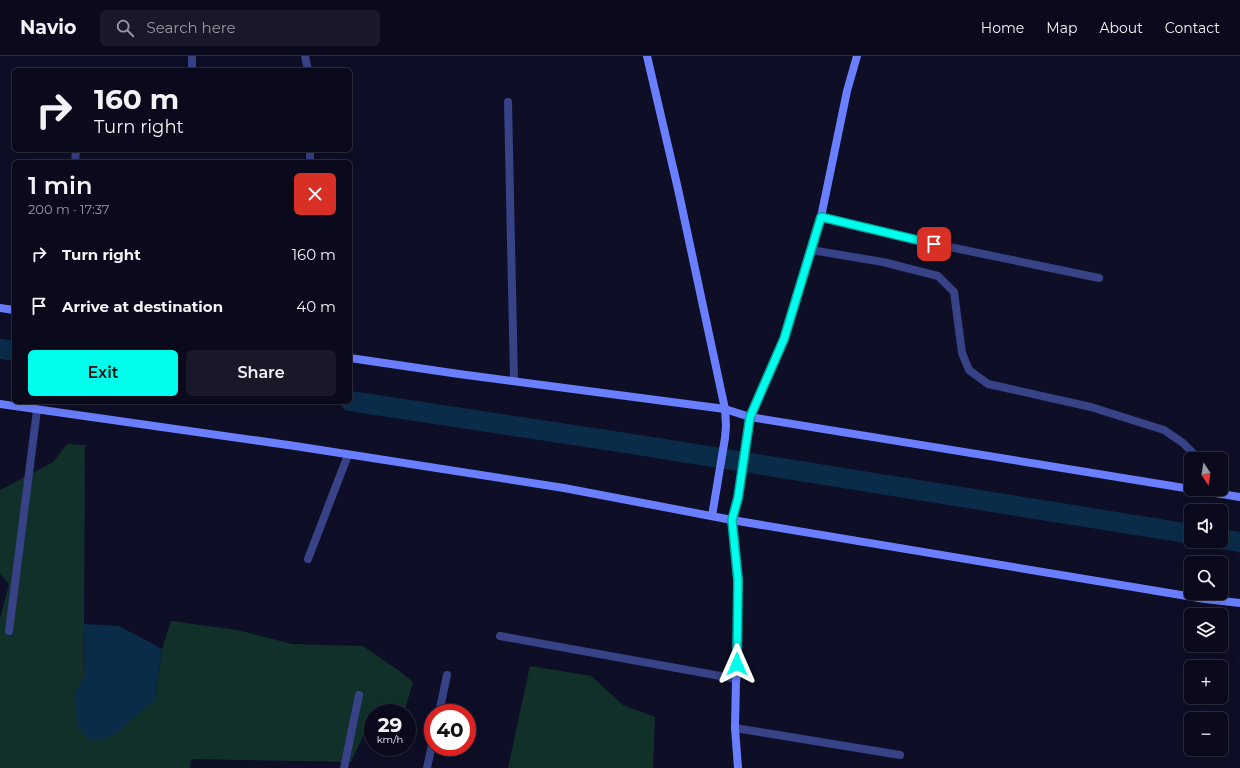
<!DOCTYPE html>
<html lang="en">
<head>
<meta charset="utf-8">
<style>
	:root { --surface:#0a0a1c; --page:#181829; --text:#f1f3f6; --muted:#999aa3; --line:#2a2b3b; --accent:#00feed }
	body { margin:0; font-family:Montserrat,sans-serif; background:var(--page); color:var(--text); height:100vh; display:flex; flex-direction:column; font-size:15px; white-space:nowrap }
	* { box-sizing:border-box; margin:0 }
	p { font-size:13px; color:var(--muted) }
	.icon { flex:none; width:22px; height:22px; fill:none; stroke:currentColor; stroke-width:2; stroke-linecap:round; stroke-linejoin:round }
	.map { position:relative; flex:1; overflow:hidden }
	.drawer { position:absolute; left:12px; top:104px; width:340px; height:244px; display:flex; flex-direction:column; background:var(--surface); border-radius:6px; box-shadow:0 4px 16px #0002,0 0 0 1px var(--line) }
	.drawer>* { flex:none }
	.guide { position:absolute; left:12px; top:12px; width:340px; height:84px; border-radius:6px; box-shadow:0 4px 16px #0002,0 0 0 1px var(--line); background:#0a0a1c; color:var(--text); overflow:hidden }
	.needle { width:26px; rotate:168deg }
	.controls { position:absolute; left:1184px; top:396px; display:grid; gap:8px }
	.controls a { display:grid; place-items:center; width:44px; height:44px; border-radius:6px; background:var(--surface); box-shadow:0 4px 16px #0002,0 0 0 1px var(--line); font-size:20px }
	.speed { position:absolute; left:364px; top:648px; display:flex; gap:8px; font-size:20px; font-weight:700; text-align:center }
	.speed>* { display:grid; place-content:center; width:52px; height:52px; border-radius:50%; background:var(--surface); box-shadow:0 4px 16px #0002,0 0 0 1px var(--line); line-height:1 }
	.speed small { font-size:10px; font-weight:400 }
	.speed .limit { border:6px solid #d22; background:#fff; color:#111 }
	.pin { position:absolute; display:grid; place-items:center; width:34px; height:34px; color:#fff; margin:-17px; border-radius:8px; box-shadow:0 2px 6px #0006 }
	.me { position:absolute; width:44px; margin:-22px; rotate:0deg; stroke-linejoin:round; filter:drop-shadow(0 0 3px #0008) }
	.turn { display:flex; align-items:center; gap:14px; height:84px; padding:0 16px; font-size:18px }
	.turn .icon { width:52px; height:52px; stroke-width:2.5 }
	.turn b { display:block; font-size:28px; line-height:34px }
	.round { display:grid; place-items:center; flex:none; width:42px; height:42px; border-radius:6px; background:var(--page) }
	.head { display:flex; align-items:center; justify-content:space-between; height:68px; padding:0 16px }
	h1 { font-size:24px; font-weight:600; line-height:30px }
	.cta { display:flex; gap:8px; margin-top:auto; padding:8px 16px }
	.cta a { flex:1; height:46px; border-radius:6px; background:var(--accent); color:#111; font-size:16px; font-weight:600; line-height:46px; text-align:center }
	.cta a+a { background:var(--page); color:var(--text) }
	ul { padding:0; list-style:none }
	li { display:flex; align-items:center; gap:12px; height:52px; padding:0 16px }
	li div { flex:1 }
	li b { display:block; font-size:15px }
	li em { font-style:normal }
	header { display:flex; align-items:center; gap:24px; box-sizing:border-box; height:56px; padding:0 20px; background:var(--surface); border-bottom:1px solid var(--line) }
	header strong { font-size:19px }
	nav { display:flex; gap:22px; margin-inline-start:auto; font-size:14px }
	.search { width:280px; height:36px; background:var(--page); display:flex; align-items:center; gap:10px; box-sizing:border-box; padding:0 14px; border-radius:6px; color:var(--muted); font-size:15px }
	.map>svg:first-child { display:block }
	.green { fill:#11302a }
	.water { fill:#0a2c49 }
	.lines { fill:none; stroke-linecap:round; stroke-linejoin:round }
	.canal { stroke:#0a2c49; stroke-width:20 }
	.street { stroke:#374287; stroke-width:8 }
	.secondary { stroke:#6a7fff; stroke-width:8 }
	.route-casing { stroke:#00a59a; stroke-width:10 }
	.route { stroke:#00feed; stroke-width:7 }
</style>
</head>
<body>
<header>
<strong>Navio</strong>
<div class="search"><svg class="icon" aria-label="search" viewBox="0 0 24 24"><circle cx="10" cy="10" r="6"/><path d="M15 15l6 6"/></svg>Search here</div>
<nav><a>Home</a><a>Map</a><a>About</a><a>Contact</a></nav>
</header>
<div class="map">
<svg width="1240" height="712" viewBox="0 0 1240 712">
	<rect width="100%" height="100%" fill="#0e0e26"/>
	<g class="green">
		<polygon points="67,388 85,389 84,568 85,620 75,637 155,643 162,593 171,565 237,574 292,588 363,590 398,614 413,626 404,657 373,657 373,667 368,669 351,706 191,703 190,712 0,712 0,562 9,528 0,518 0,434 53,406"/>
		<polygon points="530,610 591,620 623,649 655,661 653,712 508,712"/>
	</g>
	<polygon class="water" points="84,568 119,570 162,593 155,643 113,680 90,685 78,669 75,637 85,620"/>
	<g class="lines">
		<g class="canal">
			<polyline points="0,293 14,295"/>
			<polyline points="350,345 626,387 1191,478"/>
			<polyline points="1221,483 1240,486"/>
		</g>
		<g class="street">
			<polyline points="192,0 192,14"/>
			<polyline points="305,0 308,14"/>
			<polyline points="508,46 514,325"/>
			<polyline points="75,106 76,94"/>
			<polyline points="310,106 310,94"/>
			<polyline points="821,161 935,188 1099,222"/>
			<polyline points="811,194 883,206 938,220 954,236 962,297 969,314 988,328 1091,351 1164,374 1183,387 1199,403"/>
			<polyline points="308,503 348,399"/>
			<polyline points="9,575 37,354"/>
			<polyline points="500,580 737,623"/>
			<polyline points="439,657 447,619"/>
			<polyline points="735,672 900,699"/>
			<polyline points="344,712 359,639"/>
			<polyline points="427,712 433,684"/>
		</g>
		<g class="secondary">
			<polyline points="647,0 678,133 725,353 726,370 725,382 712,460"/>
			<polyline points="0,252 14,254"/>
			<polyline points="350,302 459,318 725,353 750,361 1240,441"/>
			<polyline points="0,348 295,390 564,432 732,464 1205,543 1240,547"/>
			<polyline points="738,712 735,672 738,524 732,464 738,442 750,361 784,283 821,161 847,35 857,0"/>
		</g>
	</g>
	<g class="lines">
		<g class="route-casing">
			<polyline id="route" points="737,608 738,524 732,464 738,442 750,361 784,283 821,161 934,188"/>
		</g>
		<use href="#route" class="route"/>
	</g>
</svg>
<div class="controls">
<a><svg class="needle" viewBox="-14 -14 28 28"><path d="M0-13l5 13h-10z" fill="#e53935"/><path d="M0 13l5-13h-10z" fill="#999aa3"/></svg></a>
<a><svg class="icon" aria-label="sound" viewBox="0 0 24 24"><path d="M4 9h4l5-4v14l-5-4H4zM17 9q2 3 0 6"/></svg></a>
<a><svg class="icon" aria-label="search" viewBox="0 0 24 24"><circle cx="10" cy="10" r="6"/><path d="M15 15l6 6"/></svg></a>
<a><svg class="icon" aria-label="layers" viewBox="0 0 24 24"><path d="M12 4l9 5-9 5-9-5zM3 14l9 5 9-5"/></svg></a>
<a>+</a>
<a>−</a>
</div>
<div class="speed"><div>29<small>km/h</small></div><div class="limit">40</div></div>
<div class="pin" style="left:934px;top:188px;background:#d93025"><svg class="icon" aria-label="arrive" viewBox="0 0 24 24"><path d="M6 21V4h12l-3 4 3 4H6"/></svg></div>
<svg class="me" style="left:737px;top:608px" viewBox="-20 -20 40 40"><path d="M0-17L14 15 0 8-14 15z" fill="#00feed" stroke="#fff" stroke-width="4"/></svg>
<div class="guide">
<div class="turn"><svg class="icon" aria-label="right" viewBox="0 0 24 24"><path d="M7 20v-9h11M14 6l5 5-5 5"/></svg><div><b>160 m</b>Turn right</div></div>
</div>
<section class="drawer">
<div class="head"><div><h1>1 min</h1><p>200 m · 17:37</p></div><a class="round" style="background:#d93025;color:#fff"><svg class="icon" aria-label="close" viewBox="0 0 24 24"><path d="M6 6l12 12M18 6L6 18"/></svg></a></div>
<ul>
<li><svg class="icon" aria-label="right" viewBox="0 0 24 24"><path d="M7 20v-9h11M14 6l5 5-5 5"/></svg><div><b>Turn right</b></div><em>160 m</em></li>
<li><svg class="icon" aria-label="arrive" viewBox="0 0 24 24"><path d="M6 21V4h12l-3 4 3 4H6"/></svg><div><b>Arrive at destination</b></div><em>40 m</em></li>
</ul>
<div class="cta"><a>Exit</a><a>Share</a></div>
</section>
</div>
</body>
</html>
